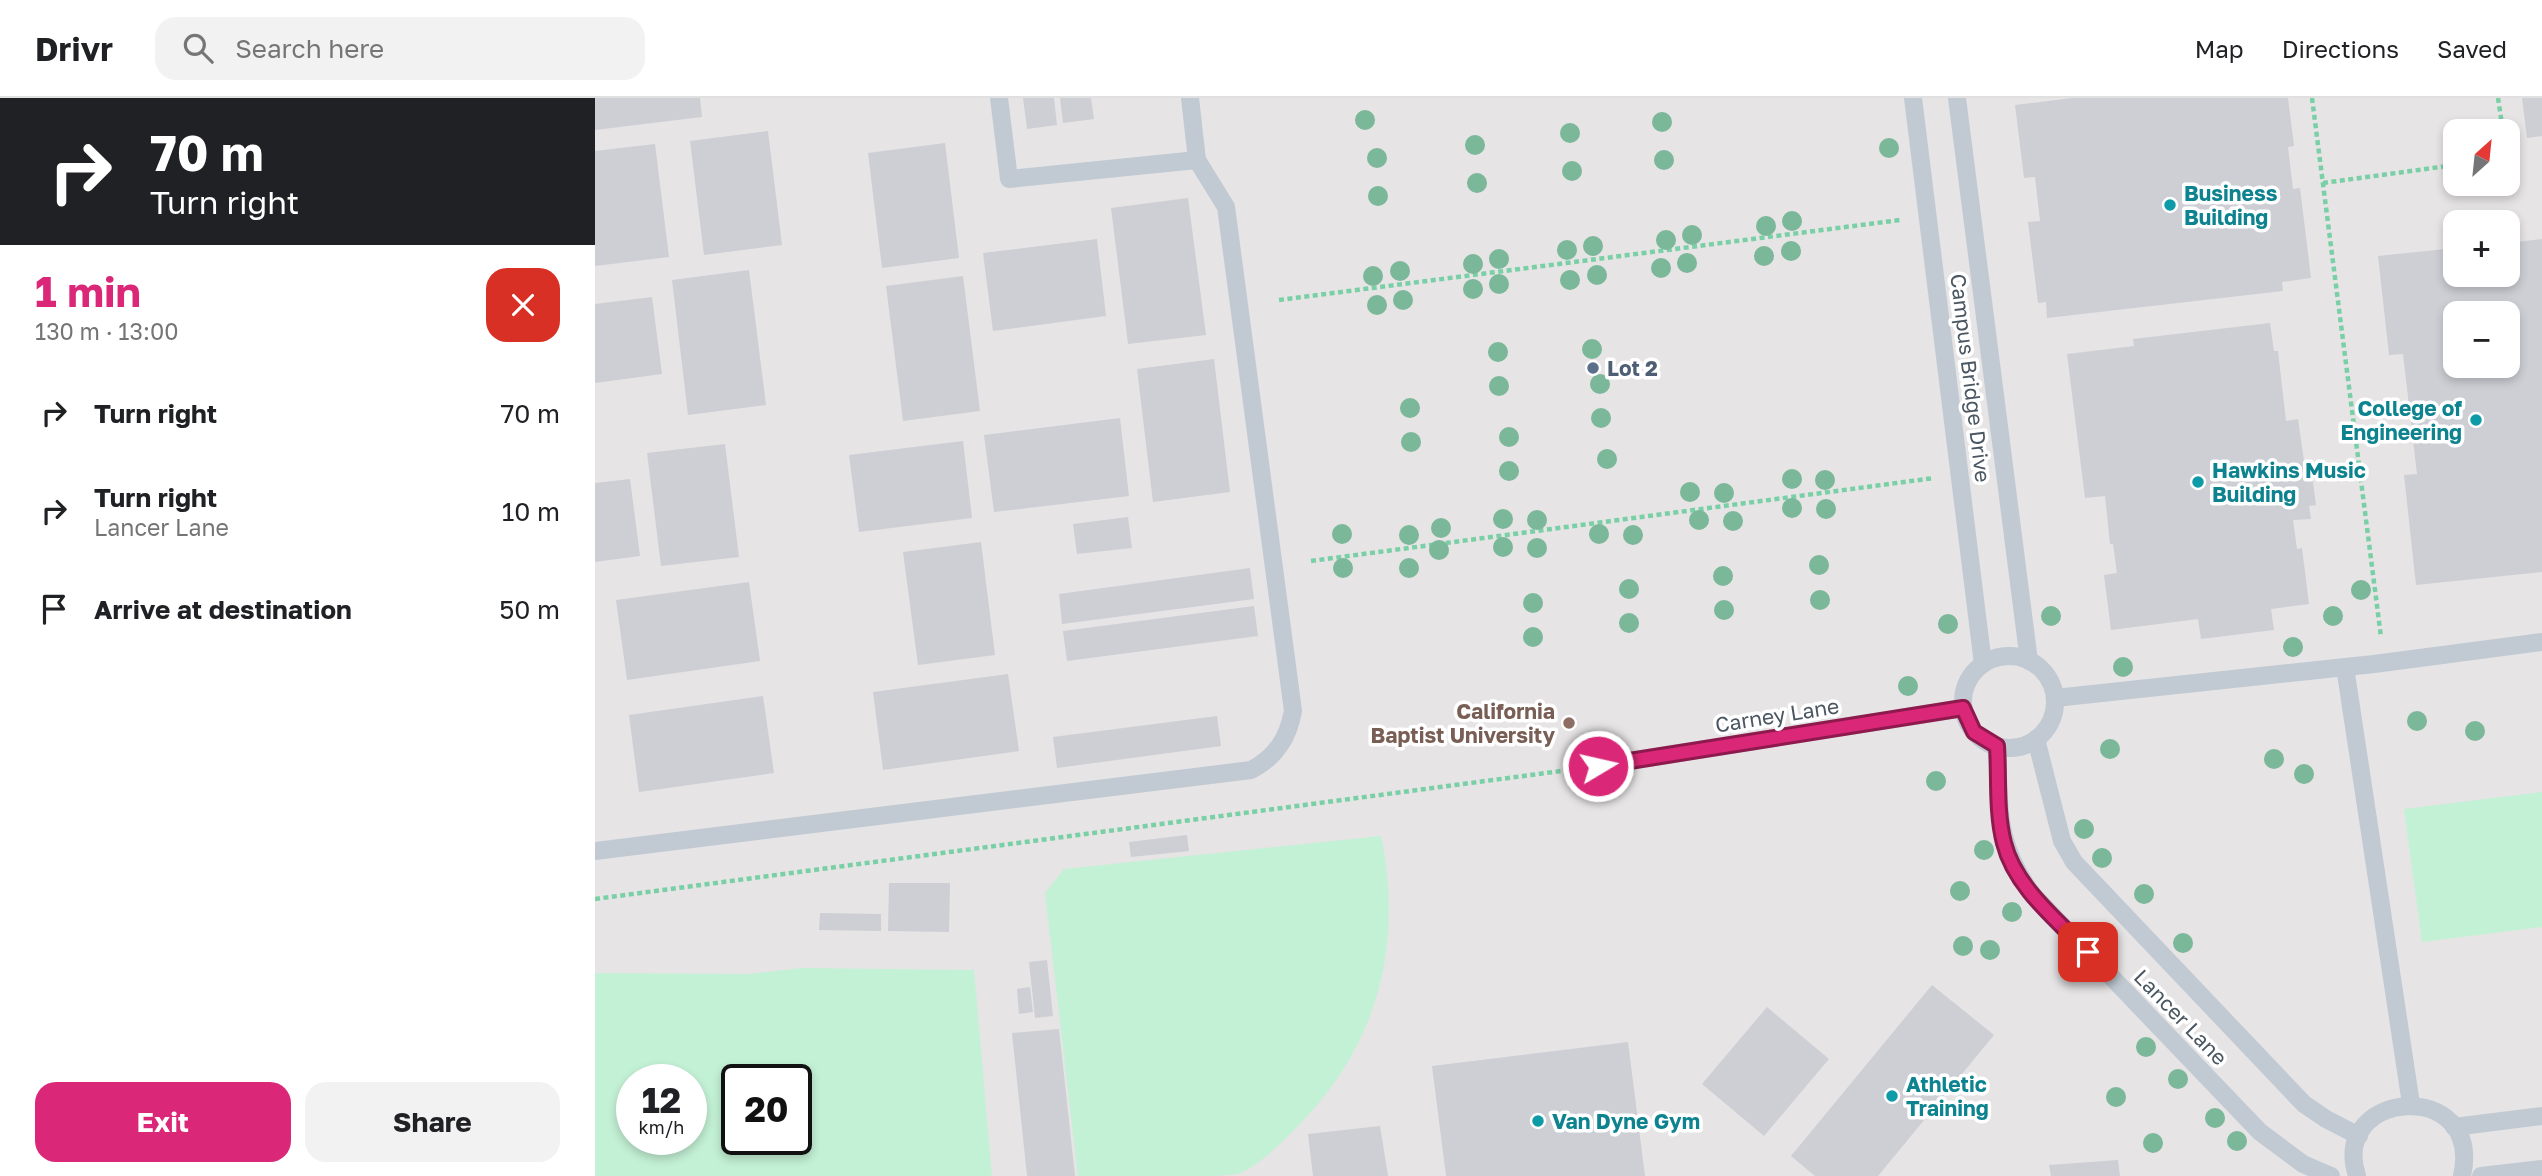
<!DOCTYPE html>
<html lang="en">
<head>
<meta charset="utf-8">
<style>
	:root { --surface:#fff; --page:#f2f2f2; --text:#202124; --muted:#757577; --line:#e0e0e0; --accent:#db2777 }
	body { margin:0; font-family:"Golos Text",sans-serif; background:var(--page); color:var(--text); height:100vh; display:flex; flex-direction:column; font-size:26px; white-space:nowrap }
	* { box-sizing:border-box; margin:0 }
	p { font-size:23px; color:var(--muted) }
	.icon { flex:none; width:38px; height:38px; fill:none; stroke:currentColor; stroke-width:2; stroke-linecap:round; stroke-linejoin:round }
	.map { position:relative; flex:1; overflow:hidden }
	.sheet { display:flex; flex-direction:column; background:var(--surface); width:595px }
	.sheet>* { flex:none }
	.banner { background:#202124; color:#fff; overflow:hidden }
	.needle { width:46px; rotate:27deg }
	.tools { position:absolute; left:1848px; top:21px; display:grid; gap:14px }
	.tools a { display:grid; place-items:center; width:77px; height:77px; border-radius:14px; background:var(--surface); box-shadow:0 4px 10px #0003; font-size:35px }
	.speed { position:absolute; left:21px; top:966px; display:flex; gap:14px; font-size:35px; font-weight:700; text-align:center }
	.speed>* { display:grid; place-content:center; width:91px; height:91px; border-radius:50%; background:var(--surface); box-shadow:0 4px 10px #0003; line-height:1 }
	.speed small { font-size:18px; font-weight:400 }
	.speed .limit { border:4px solid #111; border-radius:10px; background:#fff; color:#111 }
	.pin { position:absolute; display:grid; place-items:center; width:60px; height:60px; color:#fff; margin:-30px; border-radius:14px; box-shadow:0 4px 10px #0006 }
	.me { position:absolute; width:77px; margin:-38px; rotate:81deg; stroke-linejoin:round; filter:drop-shadow(0 0 5px #0008) }
	.turn { display:flex; align-items:center; gap:24px; height:147px; padding:0 35px; font-size:32px }
	.turn .icon { width:91px; height:91px; stroke-width:2.5 }
	.turn b { display:block; font-size:49px; line-height:60px }
	.round { display:grid; place-items:center; flex:none; width:74px; height:74px; border-radius:21px; background:var(--page) }
	.headline { display:flex; align-items:center; justify-content:space-between; height:119px; padding:0 35px }
	h1 { font-size:42px; font-weight:700; line-height:52px; color:var(--accent) }
	.action { display:flex; gap:14px; margin-top:auto; padding:14px 35px }
	.action a { flex:1; height:80px; border-radius:21px; background:var(--accent); color:#fff; font-size:28px; font-weight:700; line-height:80px; text-align:center }
	.action a+a { background:var(--page); color:var(--text) }
	ul { padding:0; list-style:none }
	li { display:flex; align-items:center; gap:21px; height:98px; padding:0 35px }
	li div { flex:1 }
	li b { display:block; font-size:26px }
	li em { font-style:normal }
	header { display:flex; align-items:center; gap:42px; box-sizing:border-box; height:98px; padding:0 35px; background:var(--surface); border-bottom:2px solid var(--line) }
	header strong { font-size:33px }
	nav { display:flex; gap:38px; margin-inline-start:auto; font-size:24px }
	.search { width:490px; height:63px; background:var(--page); display:flex; align-items:center; gap:18px; box-sizing:border-box; padding:0 24px; border-radius:21px; color:var(--muted); font-size:26px }
	main { display:flex; flex:1; min-height:0 }
	.map>svg:first-child { display:block }
	.education { fill:#e6e4e5; fill-rule:evenodd }
	.green { fill:#c3f1d5; fill-rule:evenodd }
	.building { fill:#cdcfd5; fill-rule:evenodd }
	.lines { fill:none; stroke-linecap:round; stroke-linejoin:round }
	.path { stroke:#7ad0a6; stroke-width:4.5; stroke-dasharray:5 3.5; stroke-linecap:butt }
	.lane { stroke:#c1cad2; stroke-width:18 }
	.tree { fill:#7bb799 }
	.route-casing { stroke:#8e194d; stroke-width:18 }
	.route { stroke:#db2777; stroke-width:12 }
	.culture-dot { fill:#0f9aa8; stroke:#fff; stroke-width:2.5 }
	.service-dot { fill:#5c6f8a; stroke:#fff; stroke-width:2.5 }
	.education-dot { fill:#8d6e63; stroke:#fff; stroke-width:2.5 }
	.labels { text-anchor:middle; dominant-baseline:central; stroke-width:7; stroke-linejoin:round; paint-order:stroke }
	.culture-label { font-size:21px; font-weight:bold; fill:#0d838f; stroke:#fff; text-anchor:start }
	.service-label { font-size:21px; font-weight:bold; fill:#4e5e75; stroke:#fff; text-anchor:start }
	.street-label { font-size:21px; fill:#4a5661; stroke:#fff }
	.education-label { font-size:21px; font-weight:bold; fill:#785e54; stroke:#fff; text-anchor:end }
</style>
</head>
<body>
<header>
<strong>Drivr</strong>
<div class="search"><svg class="icon" aria-label="search" viewBox="0 0 24 24"><circle cx="10" cy="10" r="6"/><path d="M15 15l6 6"/></svg>Search here</div>
<nav><a>Map</a><a>Directions</a><a>Saved</a></nav>
</header>
<main>
<section class="sheet">
<div class="banner">
<div class="turn"><svg class="icon" aria-label="right" viewBox="0 0 24 24"><path d="M7 20v-9h11M14 6l5 5-5 5"/></svg><div><b>70 m</b>Turn right</div></div>
</div>
<div class="headline"><div><h1>1 min</h1><p>130 m · 13:00</p></div><a class="round" style="background:#d93025;color:#fff"><svg class="icon" aria-label="close" viewBox="0 0 24 24"><path d="M6 6l12 12M18 6L6 18"/></svg></a></div>
<ul>
<li><svg class="icon" aria-label="right" viewBox="0 0 24 24"><path d="M7 20v-9h11M14 6l5 5-5 5"/></svg><div><b>Turn right</b></div><em>70 m</em></li>
<li><svg class="icon" aria-label="right" viewBox="0 0 24 24"><path d="M7 20v-9h11M14 6l5 5-5 5"/></svg><div><b>Turn right</b><p>Lancer Lane</p></div><em>10 m</em></li>
<li><svg class="icon" aria-label="arrive" viewBox="0 0 24 24"><path d="M6 21V4h12l-3 4 3 4H6"/></svg><div><b>Arrive at destination</b></div><em>50 m</em></li>
</ul>
<div class="action"><a>Exit</a><a>Share</a></div>
</section>
<div class="map">
<svg width="1947" height="1078" viewBox="0 0 1947 1078">
	<rect width="100%" height="100%" fill="#f5f3f3"/>
	<path class="education" d="M 0,0 L 1947,0 L 1947,1078 L 0,1078 ZM 1860,33 L 1913,33 L 1913,86 L 1860,86 ZM 1860,124 L 1913,124 L 1913,177 L 1860,177 ZM 1860,215 L 1913,215 L 1913,268 L 1860,268 ZM 37,982 L 96,982 L 96,1041 L 37,1041 ZM 142,982 L 201,982 L 201,1041 L 142,1041 Z"/>
	<g class="green">
		<polygon points="1947,694 1947,829 1827,844 1809,711"/>
		<path d="M 786,738 C 809,849 782,949 701,1030 C 685,1046 664,1068 643,1076 C 631,1078 613,1078 601,1078 C 562,1078 523,1078 483,1078 L 450,795 L 469,771 Z"/>
		<path d="M 207,870 L 379,872 L 397,1078 L 0,1078 L 0,875 L 153,876 ZM 37,982 L 96,982 L 96,1041 L 37,1041 ZM 142,982 L 201,982 L 201,1041 L 142,1041 Z"/>
	</g>
	<g class="building">
		<polygon points="0,0 105,0 107,19 0,32"/>
		<polygon points="428,0 459,0 462,27 432,31"/>
		<polygon points="465,0 496,0 499,21 468,25"/>
		<polygon points="1477,0 1693,0 1699,48 1693,49 1698,91 1705,90 1716,180 1687,184 1688,193 1452,220 1451,204 1443,205 1433,124 1445,123 1440,79 1429,80 1420,7"/>
		<polygon points="1927,0 1947,0 1947,38 1932,40"/>
		<polygon points="173,33 187,147 109,157 95,43"/>
		<polygon points="350,45 364,160 287,170 273,55"/>
		<polygon points="60,46 74,159 0,168 0,53"/>
		<polygon points="593,100 611,237 533,246 516,110"/>
		<polygon points="502,141 511,218 398,233 388,155"/>
		<path d="M 1947,141 L 1947,474 L 1821,487 L 1809,377 L 1822,376 L 1808,256 L 1794,257 L 1783,158 L 1860,150 L 1860,177 L 1913,177 L 1913,145 ZM 1860,215 L 1913,215 L 1913,268 L 1860,268 Z"/>
		<polygon points="154,172 171,307 93,317 77,182"/>
		<polygon points="368,178 385,313 308,323 291,188"/>
		<polygon points="57,199 67,276 0,285 0,206"/>
		<polygon points="1675,225 1679,253 1683,253 1691,323 1703,321 1710,370 1716,369 1721,407 1714,408 1716,421 1698,422 1702,451 1707,450 1714,506 1676,511 1679,532 1606,541 1603,521 1516,532 1509,477 1522,475 1518,446 1515,446 1510,398 1490,400 1472,256 1539,248 1538,241"/>
		<polygon points="619,261 635,394 558,404 542,271"/>
		<polygon points="525,320 534,398 399,414 389,337"/>
		<polygon points="368,343 377,420 264,434 254,357"/>
		<polygon points="130,346 144,459 66,468 52,355"/>
		<polygon points="35,381 45,458 0,464 0,385"/>
		<polygon points="533,419 537,450 482,456 478,426"/>
		<polygon points="386,444 400,557 323,567 308,454"/>
		<polygon points="655,470 659,501 467,526 464,496"/>
		<polygon points="154,484 165,563 32,582 21,502"/>
		<polygon points="659,508 663,538 472,563 468,533"/>
		<polygon points="413,576 424,653 288,672 278,594"/>
		<polygon points="168,598 179,675 44,694 34,617"/>
		<polygon points="622,618 626,648 462,670 458,639"/>
		<polygon points="592,737 594,753 536,759 534,744"/>
		<polygon points="294,785 355,785 354,834 293,833"/>
		<polygon points="225,815 286,816 286,833 224,832"/>
		<polygon points="452,862 458,918 440,920 434,864"/>
		<polygon points="1337,887 1399,937 1283,1078 1220,1078 1196,1058"/>
		<polygon points="435,889 438,914 424,916 422,891"/>
		<polygon points="1172,909 1234,961 1169,1038 1107,986"/>
		<polygon points="464,931 480,1078 432,1078 417,935"/>
		<polygon points="1033,944 1050,1078 851,1078 837,968"/>
		<polygon points="785,1028 793,1078 718,1078 713,1036"/>
		<polygon points="1523,1062 1525,1078 1456,1078 1454,1067"/>
	</g>
	<g class="lines">
		<g class="path">
			<polyline points="1717,0 1786,539"/>
			<polyline points="1903,0 1908,33"/>
			<polyline points="1728,85 1860,67"/>
			<polyline points="684,202 1305,122"/>
			<polyline points="716,463 1339,380"/>
			<polyline points="0,801 981,671"/>
		</g>
		<g class="lane">
			<polyline points="404,0 414,81 602,62"/>
			<polyline points="1318,0 1388,566"/>
			<polyline points="1362,0 1434,563"/>
			<circle cx="1414" cy="604" r="46"/>
			<polyline points="1750,569 1816,1006"/>
			<polyline points="1460,600 1779,566 1947,544"/>
			<polyline points="1441,641 1467,743 1479,764 1709,1006 1731,1021 1764,1038"/>
			<path d="M 1402,648 C 1405,710 1399,743 1437,796 L 1665,1034 L 1708,1066 L 1736,1078"/>
			<polyline points="1003,668 1368,610"/>
			<path d="M 0,753 L 656,672 C 681,659 693,640 698,613 L 631,109 L 602,62 L 595,0"/>
			<polyline points="1859,1029 1947,1018"/>
			<path d="M 1762,1078 C 1734,990 1889,980 1867,1078"/>
			<polyline points="1886,1078 1947,1071"/>
		</g>
	</g>
	<g class="tree">
		<circle cx="770" cy="22" r="10"/>
		<circle cx="1067" cy="24" r="10"/>
		<circle cx="975" cy="35" r="10"/>
		<circle cx="880" cy="47" r="10"/>
		<circle cx="1294" cy="50" r="10"/>
		<circle cx="782" cy="60" r="10"/>
		<circle cx="1069" cy="62" r="10"/>
		<circle cx="977" cy="73" r="10"/>
		<circle cx="882" cy="85" r="10"/>
		<circle cx="783" cy="98" r="10"/>
		<circle cx="1197" cy="123" r="10"/>
		<circle cx="1171" cy="128" r="10"/>
		<circle cx="1097" cy="137" r="10"/>
		<circle cx="1071" cy="142" r="10"/>
		<circle cx="998" cy="148" r="10"/>
		<circle cx="972" cy="152" r="10"/>
		<circle cx="1196" cy="153" r="10"/>
		<circle cx="1169" cy="158" r="10"/>
		<circle cx="904" cy="161" r="10"/>
		<circle cx="1092" cy="165" r="10"/>
		<circle cx="878" cy="166" r="10"/>
		<circle cx="1066" cy="170" r="10"/>
		<circle cx="805" cy="173" r="10"/>
		<circle cx="1002" cy="177" r="10"/>
		<circle cx="778" cy="178" r="10"/>
		<circle cx="975" cy="182" r="10"/>
		<circle cx="904" cy="186" r="10"/>
		<circle cx="878" cy="191" r="10"/>
		<circle cx="808" cy="202" r="10"/>
		<circle cx="782" cy="207" r="10"/>
		<circle cx="997" cy="251" r="10"/>
		<circle cx="903" cy="254" r="10"/>
		<circle cx="1005" cy="286" r="10"/>
		<circle cx="904" cy="288" r="10"/>
		<circle cx="815" cy="310" r="10"/>
		<circle cx="1006" cy="320" r="10"/>
		<circle cx="914" cy="339" r="10"/>
		<circle cx="816" cy="344" r="10"/>
		<circle cx="1012" cy="361" r="10"/>
		<circle cx="914" cy="373" r="10"/>
		<circle cx="1197" cy="381" r="10"/>
		<circle cx="1230" cy="382" r="10"/>
		<circle cx="1095" cy="394" r="10"/>
		<circle cx="1129" cy="395" r="10"/>
		<circle cx="1197" cy="410" r="10"/>
		<circle cx="1231" cy="411" r="10"/>
		<circle cx="908" cy="421" r="10"/>
		<circle cx="942" cy="422" r="10"/>
		<circle cx="1104" cy="422" r="10"/>
		<circle cx="1138" cy="423" r="10"/>
		<circle cx="846" cy="430" r="10"/>
		<circle cx="747" cy="436" r="10"/>
		<circle cx="1004" cy="436" r="10"/>
		<circle cx="814" cy="437" r="10"/>
		<circle cx="1038" cy="437" r="10"/>
		<circle cx="908" cy="449" r="10"/>
		<circle cx="942" cy="450" r="10"/>
		<circle cx="844" cy="452" r="10"/>
		<circle cx="1224" cy="467" r="10"/>
		<circle cx="748" cy="470" r="10"/>
		<circle cx="814" cy="470" r="10"/>
		<circle cx="1128" cy="478" r="10"/>
		<circle cx="1034" cy="491" r="10"/>
		<circle cx="1766" cy="492" r="10"/>
		<circle cx="1225" cy="502" r="10"/>
		<circle cx="938" cy="505" r="10"/>
		<circle cx="1129" cy="512" r="10"/>
		<circle cx="1456" cy="518" r="10"/>
		<circle cx="1738" cy="518" r="10"/>
		<circle cx="1034" cy="525" r="10"/>
		<circle cx="1353" cy="526" r="10"/>
		<circle cx="938" cy="539" r="10"/>
		<circle cx="1698" cy="549" r="10"/>
		<circle cx="1528" cy="569" r="10"/>
		<circle cx="1313" cy="588" r="10"/>
		<circle cx="1822" cy="623" r="10"/>
		<circle cx="1880" cy="633" r="10"/>
		<circle cx="1515" cy="651" r="10"/>
		<circle cx="1679" cy="661" r="10"/>
		<circle cx="1709" cy="676" r="10"/>
		<circle cx="1341" cy="683" r="10"/>
		<circle cx="1489" cy="731" r="10"/>
		<circle cx="1389" cy="752" r="10"/>
		<circle cx="1507" cy="760" r="10"/>
		<circle cx="1365" cy="793" r="10"/>
		<circle cx="1549" cy="796" r="10"/>
		<circle cx="1417" cy="814" r="10"/>
		<circle cx="1588" cy="845" r="10"/>
		<circle cx="1368" cy="848" r="10"/>
		<circle cx="1395" cy="852" r="10"/>
		<circle cx="1551" cy="949" r="10"/>
		<circle cx="1583" cy="981" r="10"/>
		<circle cx="1521" cy="999" r="10"/>
		<circle cx="1620" cy="1020" r="10"/>
		<circle cx="1642" cy="1043" r="10"/>
		<circle cx="1558" cy="1045" r="10"/>
	</g>
	<g class="lines">
		<g class="route-casing">
			<path id="route" d="M 1003,668 L 1368,610 L 1379,634 L 1402,648 C 1404,679 1401,714 1409,745 C 1420,789 1462,822 1493,854"/>
		</g>
		<use href="#route" class="route"/>
	</g>
	<g class="culture-dot">
		<circle cx="1575" cy="107" r="7"/>
		<circle cx="1881" cy="322" r="7"/>
		<circle cx="1603" cy="384" r="7"/>
		<circle cx="1297" cy="998" r="7"/>
		<circle cx="943" cy="1023" r="7"/>
	</g>
	<circle class="service-dot" cx="998" cy="270" r="7"/>
	<circle class="education-dot" cx="974" cy="625" r="7"/>
	<g class="labels">
		<g class="culture-label">
			<text x="1589" y="95">Business<tspan x="1589" dy="24">Building</tspan></text>
			<text x="1867" y="310" text-anchor="end">College of<tspan x="1867" dy="24">Engineering</tspan></text>
			<text x="1617" y="372">Hawkins Music<tspan x="1617" dy="24">Building</tspan></text>
			<text x="1311" y="986">Athletic<tspan x="1311" dy="24">Training</tspan></text>
			<text x="957" y="1023">Van Dyne Gym</text>
		</g>
		<g class="service-label">
			<text x="1012" y="270">Lot 2</text>
		</g>
		<g class="street-label">
			<text transform="translate(1376 280) rotate(83)">Campus Bridge Drive</text>
			<text transform="translate(1182 617) rotate(-9)">Carney Lane</text>
			<text transform="translate(1586 919) rotate(46)">Lancer Lane</text>
		</g>
		<g class="education-label">
			<text x="960" y="613">California<tspan x="960" dy="24">Baptist University</tspan></text>
		</g>
	</g>
</svg>
<div class="tools">
<a><svg class="needle" viewBox="-14 -14 28 28"><path d="M0-13l5 13h-10z" fill="#e53935"/><path d="M0 13l5-13h-10z" fill="#757577"/></svg></a>
<a>+</a>
<a>−</a>
</div>
<div class="speed"><div>12<small>km/h</small></div><div class="limit">20</div></div>
<div class="pin" style="left:1493px;top:854px;background:#d93025"><svg class="icon" aria-label="arrive" viewBox="0 0 24 24"><path d="M6 21V4h12l-3 4 3 4H6"/></svg></div>
<svg class="me" style="left:1003px;top:668px" viewBox="-20 -20 40 40"><circle r="17" fill="#db2777" stroke="#fff" stroke-width="3"/><path d="M0-11L8 9 0 5-8 9z" fill="#fff"/></svg>
</div>
</main>
</body>
</html>
